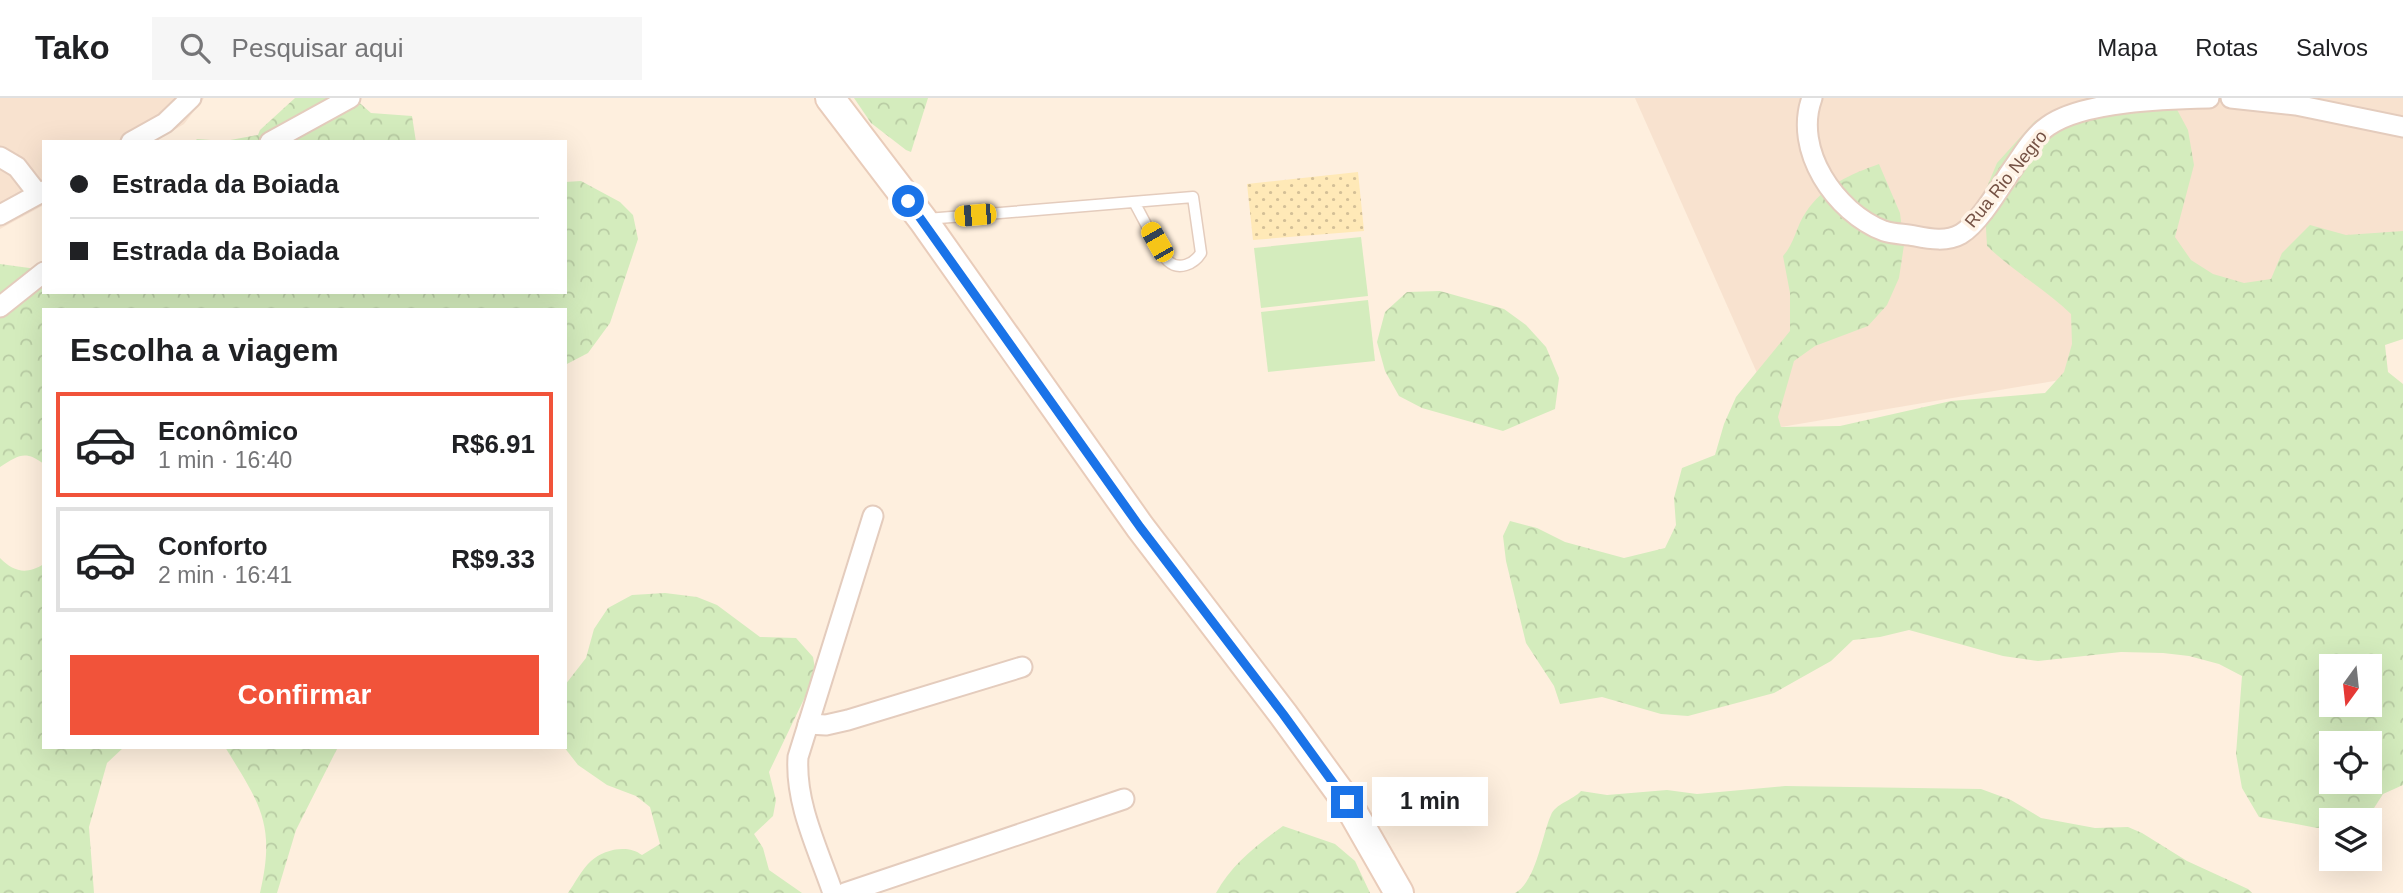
<!DOCTYPE html>
<html lang="pt">
<meta charset="utf-8">
<style>
body{margin:0;font-family:Arial,sans-serif;background:#f6f6f6;color:#202124;height:100vh;display:flex;flex-direction:column;font-size:26px;white-space:nowrap}
*{box-sizing:border-box;margin:0}
p{font-size:23px;color:#757577}
.icon{flex:none;width:38px;height:38px;fill:none;stroke:currentColor;stroke-width:2;stroke-linecap:round;stroke-linejoin:round}
.map{position:relative;flex:1;overflow:hidden}
.sheet{position:absolute;left:42px;top:210px;width:525px;height:441px;display:flex;flex-direction:column;background:#fff;border-radius:0px;box-shadow:0 7px 28px #0002}
.sheet>*{flex:none}
.hud{position:absolute;left:42px;top:42px;width:525px;height:154px;border-radius:0px;box-shadow:0 7px 28px #0002;display:grid;align-content:center;height:154px;padding:0 28px;background:#fff}
.needle{width:46px;rotate:195deg}
.tools{position:absolute;left:2319px;top:556px;display:grid;gap:14px}
.tools a{display:grid;place-items:center;width:63px;height:63px;border-radius:0px;background:#fff;box-shadow:0 7px 28px #0002;font-size:35px}
.end{position:absolute;width:32px;height:32px;margin:-16px;border:9px solid #1a73e8;background:#fff;box-shadow:0 0 0 4px #fff}
.from{border-radius:50%}
.bubble{position:absolute;height:49px;border-radius:0px;background:#fff;box-shadow:0 7px 28px #0002;font-size:23px;font-weight:700;line-height:49px;text-align:center}
.car{position:absolute;width:21px;height:42px;margin:-21px -10px;border-radius:9px;box-shadow:0 0 5px 2px #0007;background:linear-gradient(#f5c518 24%,#345 0 40%,#f5c518 0 76%,#345 0 86%,#f5c518 0)}
.hud b{display:flex;align-items:center;gap:24px;height:66px;font-size:26px}
.hud b+b{border-top:2px solid #e0e0e0}
.hud i{width:18px;height:18px;background:#202124}
ul{padding:0;list-style:none}
li{display:flex;align-items:center;gap:21px;height:105px;margin:0 14px 10px;padding:0 14px;border:4px solid #e0e0e0;border-radius:0px}
li div{flex:1}
li b{display:block;font-size:26px}
li em{font-style:normal;font-weight:700}
li.current{border-color:#f1533a}
li>.icon{width:63px;height:63px;stroke-width:1.5}
h2{padding:0 28px;font-size:32px;line-height:84px}
.cta{display:flex;gap:14px;margin-top:auto;padding:14px 28px}
.cta a{flex:1;height:80px;border-radius:0px;background:#f1533a;color:#fff;font-size:28px;font-weight:700;line-height:80px;text-align:center}
header{display:flex;align-items:center;gap:42px;box-sizing:border-box;height:98px;padding:0 35px;background:#fff;border-bottom:2px solid #e0e0e0}
header strong{font-size:33px}
nav{display:flex;gap:38px;margin-inline-start:auto;font-size:24px}
.search{width:490px;height:63px;background:#f6f6f6;display:flex;align-items:center;gap:18px;box-sizing:border-box;padding:0 24px;border-radius:0px;color:#757577;font-size:26px}
.map>svg:first-child{display:block}
.residential{fill:#f8e2cf}
.grass{fill:#d4ecbd}
.forest{fill:url(#forest-crowns);fill-rule:evenodd}
.sand{fill:url(#sand-dots)}
.lines{fill:none;stroke-linecap:round;stroke-linejoin:round}
.service-casing{stroke:#e4ccbd;stroke-width:13}
.minor-casing{stroke:#e4ccbd;stroke-width:23}
.secondary-casing{stroke:#e9ccba;stroke-width:32}
.service{stroke:#fff;stroke-width:10}
.minor{stroke:#fff;stroke-width:19}
.secondary{stroke:#fff;stroke-width:28}
.route{stroke:#1a73e8;stroke-width:9}
.labels{text-anchor:middle;stroke-width:7;stroke-linejoin:round;paint-order:stroke}
.street-label{font-size:18px;fill:#755245;stroke:#fff3e6}
</style>
<header>
<strong>Tako</strong>
<div class="search"><svg class="icon" aria-label="search" viewBox="0 0 24 24"><circle cx="10" cy="10" r="6"/><path d="M15 15l6 6"/></svg>Pesquisar aqui</div>
<nav><a>Mapa</a><a>Rotas</a><a>Salvos</a></nav>
</header>
<div class="map">
<svg width="2403" height="795" viewBox="0 0 2403 795">
<defs>
<pattern id="forest-crowns" width="20" height="18" patternUnits="userSpaceOnUse" patternTransform="scale(1.75)"><rect width="20" height="18" fill="#d4ecbd"/><path d="M2 6a3 3 0 1 1 6 0M12 15a3 3 0 1 1 6 0" fill="none" stroke="#b9cca4"/></pattern>
<pattern id="sand-dots" width="8" height="8" patternUnits="userSpaceOnUse" patternTransform="scale(1.75)"><rect width="8" height="8" fill="#ffe9b7"/><path d="M2 2h.1M6 6h.1" fill="none" stroke="#d3bf97" stroke-width="1.8" stroke-linecap="round"/></pattern>
</defs>
<rect width="100%" height="100%" fill="#feefde"/>
<g class="residential">
<polygon points="0,0 204,0 184,26 154,44 44,44 44,107 0,131"/>
<polygon points="1635,0 2403,0 2403,224 1781,329"/>
</g>
<g class="grass">
<polygon points="1361,139 1368,198 1261,210 1254,150"/>
<polygon points="1368,202 1375,263 1268,274 1261,214"/>
</g>
<g class="forest">
<polygon points="295,0 354,0 371,15 412,18 416,44 194,44 197,41 225,43 258,37 260,32"/>
<polygon points="854,0 928,0 911,54 906,52 871,25"/>
<path d="M2088,0H2152L2174,6L2188,32L2194,67L2175,139L2191,162L2213,176L2244,185L2271,181L2282,155L2310,127L2346,137L2403,133V241L2385,247L2388,274L2403,286V687L2383,696L2367,721L2331,723V729L2317,730L2259,719L2242,690L2236,656L2242,578L2219,566L2189,558L2163,555L2121,554L2038,563L2003,558L1909,532L1880,539L1853,542L1831,563L1774,595L1688,618L1661,616L1602,599L1560,606L1554,588L1526,545L1506,463L1503,438L1510,423L1537,430L1565,444L1624,460L1665,450L1676,427L1674,400L1682,370L1715,357L1724,326L1736,299L1790,233V195L1783,158C1795,145 1796,128 1806,114C1823,88 1851,76 1879,66L1900,115L1904,147L1899,180L1887,207L1868,228L1815,248L1794,263L1778,319L1781,329L1840,328L1951,303L2045,295L2064,274L2072,246L2071,216C2045,191 2013,173 1987,148L1984,96L1997,65L2035,23L2061,9ZM2331,569H2370V607H2331ZM2331,646H2370V684H2331Z"/>
<path d="M581,83L620,104L633,117L638,141L610,225L588,255L565,267V212H44V366C25,352 19,357 0,369V166L44,172V194H565V84Z"/>
<polygon points="1440,193 1504,211 1526,227 1546,249 1559,280 1555,311 1503,333 1422,310 1399,298 1385,273 1377,244 1385,214 1407,194"/>
<path d="M0,460C14,474 26,477 44,466V649H124L107,665L89,729L94,795H0Z"/>
<path d="M665,495L697,499L717,507L760,539L796,540L813,559L816,576L769,674L776,702L773,718L754,736L763,750L769,772L802,795H568C575,785 582,771 591,763C604,751 628,746 642,757L660,746L650,709L636,698L607,687L578,667L564,649L565,587L586,560L594,531L608,510L632,497Z"/>
<path d="M225,649H338L296,732L277,795H260C276,726 260,706 225,649Z"/>
<path d="M1785,688L1981,691L2011,702L2041,720L2095,730L2128,729L2142,735L2187,763L2248,791L2252,795H1515C1536,784 1542,737 1551,717C1555,706 1573,702 1581,693L1607,697L1667,692L1697,696Z"/>
<path d="M1283,728L1335,746L1355,763L1370,795H1216C1231,767 1258,746 1283,728Z"/>
</g>
<polygon class="sand" points="1358,74 1364,133 1253,142 1247,86"/>
<g class="lines">
<g class="service-casing">
<path id="service" d="M927,121L1193,99L1201,155C1194,166 1179,173 1168,163C1160,155 1141,116 1134,104"/>
</g>
<g class="minor-casing">
<g id="minor">
<path d="M1812,0C1793,52 1835,114 1884,133C1893,136 1905,136 1915,138C1930,141 1947,144 1961,136C1979,125 1999,91 2011,73C2022,58 2032,39 2048,28C2083,3 2166,1 2209,0"/>
<polyline points="2231,0 2296,7 2403,29"/>
<polyline points="131,44 165,25 191,0"/>
<polyline points="270,44 350,0"/>
<polyline points="0,59 17,69 38,96"/>
<polyline points="0,117 44,93"/>
<polyline points="0,209 44,174"/>
<polyline points="808,626 826,627 848,622 1022,569"/>
<path d="M833,795C818,751 795,706 798,659L873,418"/>
<polyline points="845,795 1124,701"/>
</g>
</g>
<g class="secondary-casing">
<polyline id="secondary" points="830,0 923,122 1140,429 1283,616 1347,704 1399,795"/>
</g>
<use href="#service" class="service"/>
<use href="#minor" class="minor"/>
<use href="#secondary" class="secondary"/>
</g>
<g class="lines">
<polyline class="route" points="908,103 1140,429 1283,616 1347,704"/>
</g>
<g class="labels">
<g class="street-label">
<text transform="translate(2006 81) rotate(-51)" y="6">Rua Rio Negro</text>
</g>
</g>
</svg>
<div class="tools">
<a><svg class="needle" viewBox="-14 -14 28 28"><path d="M0-13l5 13h-10z" fill="#e53935"/><path d="M0 13l5-13h-10z" fill="#757577"/></svg></a>
<a><svg class="icon" aria-label="locate" viewBox="0 0 24 24"><circle cx="12" cy="12" r="6"/><path d="M12 2v4M12 18v4M2 12h4M18 12h4"/></svg></a>
<a><svg class="icon" aria-label="layers" viewBox="0 0 24 24"><path d="M12 4l9 5-9 5-9-5zM3 14l9 5 9-5"/></svg></a>
</div>
<i class="end from" style="left:908px;top:103px"></i>
<i class="end" style="left:1347px;top:704px"></i>
<div class="bubble" style="left:1372px;top:679px;width:116px">1 min</div>
<i class="car" style="left:975px;top:117px;rotate:265deg"></i>
<i class="car" style="left:1157px;top:144px;rotate:330deg"></i>
<div class="hud">
<b><i class="from"></i>Estrada da Boiada</b>
<b><i></i>Estrada da Boiada</b>
</div>
<section class="sheet">
<h2>Escolha a viagem</h2>
<ul>
<li class="current"><svg class="icon" aria-label="car" viewBox="0 0 24 24"><path d="M5 17H2v-5l4-1 3-4h7l3 4 3 1v5h-3M9 17h6M6 11h13"/><circle cx="7" cy="17" r="2"/><circle cx="17" cy="17" r="2"/></svg><div><b>Econômico</b><p>1 min · 16:40</p></div><em>R$6.91</em></li>
<li><svg class="icon" aria-label="car" viewBox="0 0 24 24"><path d="M5 17H2v-5l4-1 3-4h7l3 4 3 1v5h-3M9 17h6M6 11h13"/><circle cx="7" cy="17" r="2"/><circle cx="17" cy="17" r="2"/></svg><div><b>Conforto</b><p>2 min · 16:41</p></div><em>R$9.33</em></li>
</ul>
<div class="cta"><a>Confirmar</a></div>
</section>
</div>
